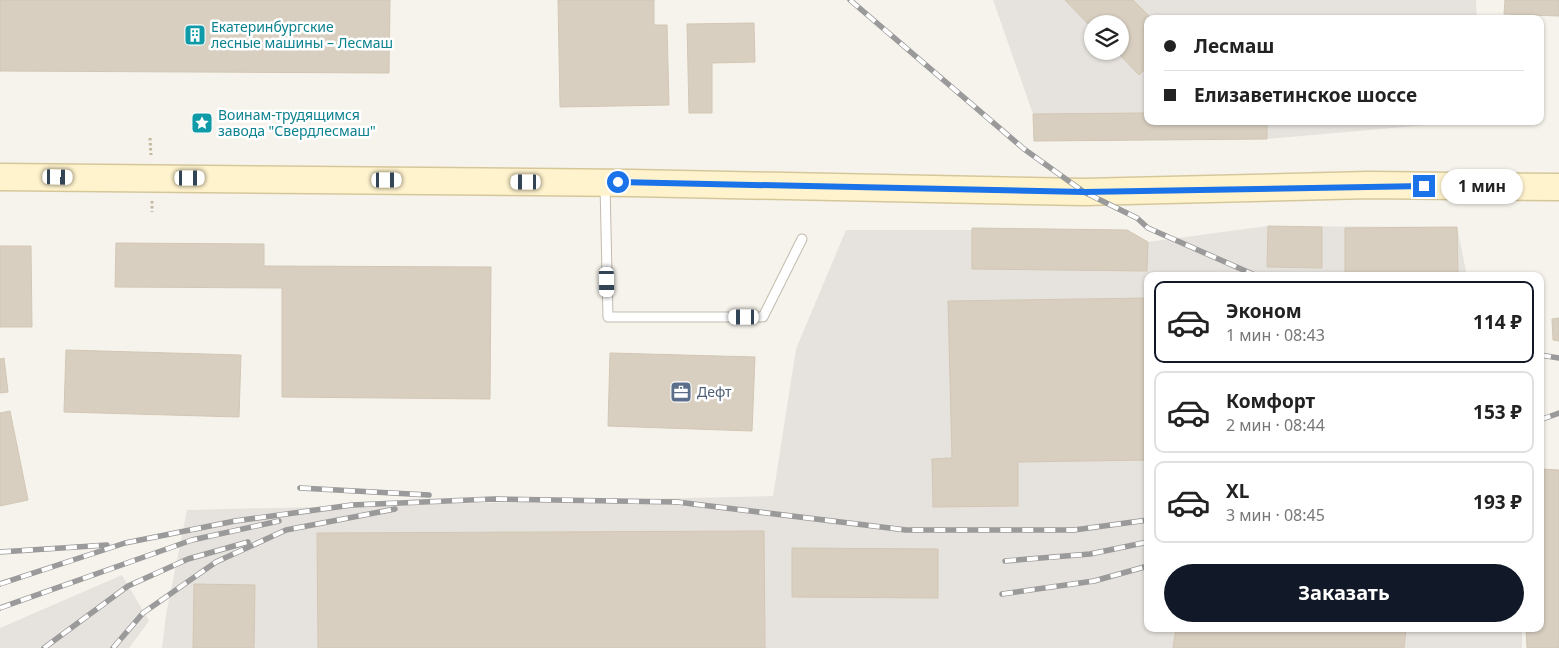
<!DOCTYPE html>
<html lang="ru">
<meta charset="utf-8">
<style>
body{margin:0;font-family:"Noto Sans",sans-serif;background:#f6f6f6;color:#222;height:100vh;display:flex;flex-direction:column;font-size:19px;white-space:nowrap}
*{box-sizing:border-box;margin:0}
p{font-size:16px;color:#767676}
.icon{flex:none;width:28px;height:28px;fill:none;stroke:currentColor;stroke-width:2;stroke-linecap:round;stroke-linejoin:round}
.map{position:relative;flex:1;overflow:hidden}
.details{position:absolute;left:1144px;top:272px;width:400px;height:360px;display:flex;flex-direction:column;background:#fff;border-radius:10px;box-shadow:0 1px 4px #0004}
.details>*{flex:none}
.hud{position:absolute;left:1144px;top:15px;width:400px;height:110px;border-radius:10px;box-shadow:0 1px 4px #0004;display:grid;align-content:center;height:110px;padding:0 20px;background:#fff}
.controls{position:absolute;left:1084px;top:15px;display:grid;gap:10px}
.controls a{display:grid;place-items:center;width:45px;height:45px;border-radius:50%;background:#fff;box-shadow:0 1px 4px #0004;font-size:25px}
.end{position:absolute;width:22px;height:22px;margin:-11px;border:6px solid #1a73e8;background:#fff;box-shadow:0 0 0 2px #fff}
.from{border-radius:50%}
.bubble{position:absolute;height:35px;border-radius:18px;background:#fff;box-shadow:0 1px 4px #0004;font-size:16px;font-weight:700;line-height:35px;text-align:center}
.car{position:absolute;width:15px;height:30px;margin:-15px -8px;border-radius:6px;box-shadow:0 0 4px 1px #0007;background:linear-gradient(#fff 24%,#345 0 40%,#fff 0 76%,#345 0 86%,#fff 0)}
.hud b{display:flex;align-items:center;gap:18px;height:48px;font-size:19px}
.hud b+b{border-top:1px solid #e0e0e0}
.hud i{width:12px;height:12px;background:#222}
ul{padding:9px 0 0;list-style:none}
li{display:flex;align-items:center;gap:15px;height:82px;margin:0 10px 8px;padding:0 10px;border:2px solid #e0e0e0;border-radius:10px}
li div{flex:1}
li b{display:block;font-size:19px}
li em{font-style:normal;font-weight:700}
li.on{border-color:#111827}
li>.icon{width:45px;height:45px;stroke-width:1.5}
.button{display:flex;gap:10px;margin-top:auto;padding:10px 20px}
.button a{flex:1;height:58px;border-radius:30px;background:#111827;color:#fff;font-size:20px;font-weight:700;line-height:58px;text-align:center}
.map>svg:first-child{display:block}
.industrial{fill:#e6e2dd;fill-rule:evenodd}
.building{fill:#d8cfc1;stroke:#d3c7b4}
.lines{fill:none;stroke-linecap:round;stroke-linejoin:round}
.service-casing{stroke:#c2bbae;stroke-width:11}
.secondary-casing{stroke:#d6c79b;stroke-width:29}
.path{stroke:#c4b79f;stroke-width:3;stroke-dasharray:2.5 2.5;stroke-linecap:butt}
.service{stroke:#fff;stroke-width:9}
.secondary{stroke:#fff3cd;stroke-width:26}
.rail-casing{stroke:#9a9a9a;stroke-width:5.5}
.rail{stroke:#fff;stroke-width:4;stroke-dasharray:11;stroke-linecap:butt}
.route{stroke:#1a73e8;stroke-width:6}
.labels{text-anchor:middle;stroke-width:5;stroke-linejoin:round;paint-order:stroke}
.culture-label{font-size:14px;fill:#0d838f;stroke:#fff;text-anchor:start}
.service-label{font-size:14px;fill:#4e5e75;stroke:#fff;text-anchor:start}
</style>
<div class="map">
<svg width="1559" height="648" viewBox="0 0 1559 648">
<rect width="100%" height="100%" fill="#f6f3ec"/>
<g class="industrial">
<path d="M993,0H1476L1477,19H1148V121H1472L1267,139L1034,141L1033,114ZM1092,24H1120V51H1092Z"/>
<polygon points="1268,226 1457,227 1467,276 1148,276 1148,629 1522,629 1522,648 162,648 166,615 187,510 773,496 796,349 846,230 1127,230 1148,242"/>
<polygon points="122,575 149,621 129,648 0,648 0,628"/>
</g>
<g class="building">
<polygon points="0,0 390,0 389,73 0,71"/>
<polygon points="558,0 654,0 654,25 667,25 669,105 560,107"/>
<polygon points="1065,0 1133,0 1152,19 1148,19 1148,66 1139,75 1116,51 1120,51 1120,24 1092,24 1092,28"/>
<polygon points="1505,0 1559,0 1559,16 1504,14"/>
<polygon points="754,23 755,62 712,63 712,113 689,113 687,24"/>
<polygon points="1148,113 1148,121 1267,121 1267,139 1034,141 1033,114"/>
<polygon points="1268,226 1322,227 1322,268 1267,267"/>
<polygon points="1457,227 1458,276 1345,276 1345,228"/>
<polygon points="972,228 1127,230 1148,242 1147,271 972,269"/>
<polygon points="116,243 264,244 264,266 491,267 490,399 282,397 282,288 115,287"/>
<polygon points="0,246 31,246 32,327 0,327"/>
<polygon points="1148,298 1148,460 1018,462 1018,506 933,507 932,459 952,458 948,301"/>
<polygon points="1559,318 1559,341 1553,340 1552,319"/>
<polygon points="66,350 241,355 239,417 64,412"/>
<polygon points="610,353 755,357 752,431 608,426"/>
<polygon points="4,358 8,392 0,393 0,359"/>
<polygon points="10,411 28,500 0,506 0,413"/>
<polygon points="1540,469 1559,470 1559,648 1527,648 1526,629 1540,629"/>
<polygon points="764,531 765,648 318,648 317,533"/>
<polygon points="792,548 938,549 938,598 792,597"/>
<polygon points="194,584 255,585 254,648 193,648"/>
<polygon points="1176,629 1406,629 1404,648 1173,648"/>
</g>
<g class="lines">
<g class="service-casing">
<polyline id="service" points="605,185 608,317 763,317 802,239"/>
</g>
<g class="secondary-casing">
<polyline id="secondary" points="0,177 632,183 1084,192 1369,185 1559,187"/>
</g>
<g class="path">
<polyline points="150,138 151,155"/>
<polyline points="152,201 152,212"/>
</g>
<use href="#service" class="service"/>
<use href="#secondary" class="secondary"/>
<g class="rail-casing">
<g id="rail">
<polyline points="850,0 1024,149 1084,192 1137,218 1148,228 1257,276"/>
<polyline points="1540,355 1559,358"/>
<polyline points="1540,420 1559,413"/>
<polyline points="300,488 429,495"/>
<polyline points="0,552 107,545"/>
<polyline points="1005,561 1090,554 1148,542"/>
<polyline points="0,584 125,543 235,521 352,505 494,499 677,502 906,530 1074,530 1148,520"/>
<polyline points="1002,594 1094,581 1148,566"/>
<polyline points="0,608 192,540 279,521"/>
<polyline points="44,648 128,586 188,559 248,542"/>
<polyline points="113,648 143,613 216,562 286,530 395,509"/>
</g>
</g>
<use href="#rail" class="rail"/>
</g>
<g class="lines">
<polyline class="route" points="618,182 1084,192 1424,186"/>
</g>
<defs>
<g id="building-square" transform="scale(1.125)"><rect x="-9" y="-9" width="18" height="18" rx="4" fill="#0f9aa8" stroke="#fff"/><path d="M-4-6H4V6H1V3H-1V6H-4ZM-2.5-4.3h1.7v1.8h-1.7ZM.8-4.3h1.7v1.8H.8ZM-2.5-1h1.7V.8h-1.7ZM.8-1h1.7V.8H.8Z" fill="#fff"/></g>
<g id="sight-square" transform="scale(1.125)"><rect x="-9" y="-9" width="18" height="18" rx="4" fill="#0f9aa8" stroke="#fff"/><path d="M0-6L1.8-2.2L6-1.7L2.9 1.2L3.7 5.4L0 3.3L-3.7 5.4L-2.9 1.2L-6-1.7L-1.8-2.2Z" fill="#fff"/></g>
<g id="office-square" transform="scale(1.125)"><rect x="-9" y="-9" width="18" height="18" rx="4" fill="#5c6f8a" stroke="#fff"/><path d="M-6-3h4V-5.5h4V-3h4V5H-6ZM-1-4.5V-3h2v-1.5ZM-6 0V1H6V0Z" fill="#fff"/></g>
</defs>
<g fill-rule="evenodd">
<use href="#building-square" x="195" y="35"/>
<use href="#sight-square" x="202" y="123"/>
<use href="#office-square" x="681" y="392"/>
</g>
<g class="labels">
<g class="culture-label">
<text x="211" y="32">Екатеринбургские<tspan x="211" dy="16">лесные машины – Лесмаш</tspan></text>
<text x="218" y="120">Воинам-трудящимся<tspan x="218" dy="16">завода "Свердлесмаш"</tspan></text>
</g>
<g class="service-label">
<text x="697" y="397">Дефт</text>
</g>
</g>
</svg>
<div class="controls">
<a><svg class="icon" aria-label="layers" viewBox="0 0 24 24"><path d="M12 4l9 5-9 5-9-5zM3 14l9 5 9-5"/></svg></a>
</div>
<i class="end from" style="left:618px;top:182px"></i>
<i class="end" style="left:1424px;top:186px"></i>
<div class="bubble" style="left:1441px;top:169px;width:82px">1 мин</div>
<i class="car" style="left:58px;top:177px;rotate:91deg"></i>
<i class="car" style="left:190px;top:178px;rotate:90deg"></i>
<i class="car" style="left:387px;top:180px;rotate:90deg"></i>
<i class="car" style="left:526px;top:182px;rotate:270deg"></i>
<i class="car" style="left:607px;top:282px;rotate:179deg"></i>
<i class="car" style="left:744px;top:317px;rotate:270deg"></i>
<div class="hud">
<b><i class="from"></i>Лесмаш</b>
<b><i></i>Елизаветинское шоссе</b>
</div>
<section class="details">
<ul>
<li class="on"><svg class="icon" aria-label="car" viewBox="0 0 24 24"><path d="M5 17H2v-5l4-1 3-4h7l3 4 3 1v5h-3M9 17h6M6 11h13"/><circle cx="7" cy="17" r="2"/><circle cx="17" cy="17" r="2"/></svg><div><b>Эконом</b><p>1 мин · 08:43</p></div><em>114 ₽</em></li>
<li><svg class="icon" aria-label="car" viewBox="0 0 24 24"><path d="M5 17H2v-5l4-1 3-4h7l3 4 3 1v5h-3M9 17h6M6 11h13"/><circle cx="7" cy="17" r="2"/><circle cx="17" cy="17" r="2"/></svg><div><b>Комфорт</b><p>2 мин · 08:44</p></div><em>153 ₽</em></li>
<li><svg class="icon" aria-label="car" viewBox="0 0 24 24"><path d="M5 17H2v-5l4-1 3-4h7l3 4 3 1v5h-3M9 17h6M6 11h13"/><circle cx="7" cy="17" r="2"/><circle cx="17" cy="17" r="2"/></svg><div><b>XL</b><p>3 мин · 08:45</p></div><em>193 ₽</em></li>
</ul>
<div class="button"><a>Заказать</a></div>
</section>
</div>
